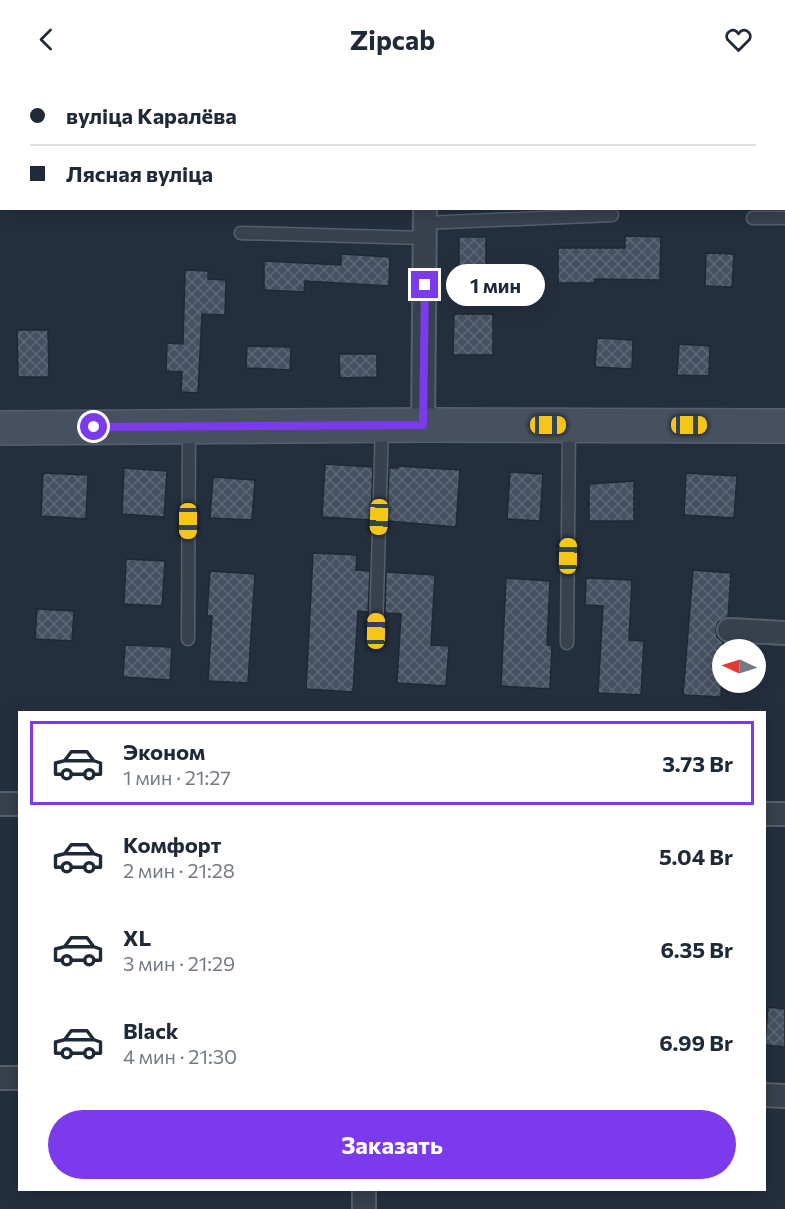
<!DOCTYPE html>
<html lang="ru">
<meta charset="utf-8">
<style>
body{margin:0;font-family:Commissioner,sans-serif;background:#f2f2f3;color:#1f2937;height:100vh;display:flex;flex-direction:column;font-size:22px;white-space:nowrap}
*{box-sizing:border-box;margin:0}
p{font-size:20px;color:#747a83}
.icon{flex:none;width:33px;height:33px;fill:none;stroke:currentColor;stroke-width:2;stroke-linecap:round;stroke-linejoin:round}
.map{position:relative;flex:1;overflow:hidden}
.sheet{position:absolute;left:18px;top:633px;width:748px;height:480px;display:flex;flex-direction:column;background:#fff;border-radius:0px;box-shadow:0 3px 15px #0003}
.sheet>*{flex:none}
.banner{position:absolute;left:0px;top:0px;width:786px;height:132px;box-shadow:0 3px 15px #0003;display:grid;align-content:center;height:132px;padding:0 30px;background:#fff}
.needle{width:39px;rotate:274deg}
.buttons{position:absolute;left:712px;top:561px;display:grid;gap:12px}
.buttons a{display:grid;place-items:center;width:54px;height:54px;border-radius:50%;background:#fff;box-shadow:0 3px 15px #0003;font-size:30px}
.end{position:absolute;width:27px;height:27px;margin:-14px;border:8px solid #7c3aed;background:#fff;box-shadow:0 0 0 3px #fff}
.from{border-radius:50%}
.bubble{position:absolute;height:42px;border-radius:21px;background:#fff;box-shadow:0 3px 15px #0003;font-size:20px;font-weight:700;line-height:42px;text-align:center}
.car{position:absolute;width:18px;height:36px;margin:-18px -9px;border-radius:8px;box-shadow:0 0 4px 2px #0007;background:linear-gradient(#f5c518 24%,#345 0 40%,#f5c518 0 76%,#345 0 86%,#f5c518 0)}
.banner b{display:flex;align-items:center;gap:21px;height:57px;font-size:22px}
.banner b+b{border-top:2px solid #e0e1e3}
.banner i{width:15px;height:15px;background:#1f2937}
ul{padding:10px 0 0;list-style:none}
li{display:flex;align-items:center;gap:18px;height:84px;margin:0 12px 9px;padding:0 18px;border:3px solid transparent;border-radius:0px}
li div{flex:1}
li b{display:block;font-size:22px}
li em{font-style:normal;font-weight:700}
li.current{border-color:#7c3aed}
li>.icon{width:54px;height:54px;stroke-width:1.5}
.primary-button{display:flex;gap:12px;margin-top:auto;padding:12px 30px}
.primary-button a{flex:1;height:69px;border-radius:36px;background:#7c3aed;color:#fff;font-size:24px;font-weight:700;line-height:69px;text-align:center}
header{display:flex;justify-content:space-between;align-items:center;height:78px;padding:0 30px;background:#fff;font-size:27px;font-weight:700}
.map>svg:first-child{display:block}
.building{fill:url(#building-cross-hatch);stroke:#1f2835;stroke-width:1.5}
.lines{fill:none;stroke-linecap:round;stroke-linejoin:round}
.service-casing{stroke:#565f6c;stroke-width:15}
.minor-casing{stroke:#565f6c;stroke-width:26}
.secondary-casing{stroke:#565f6c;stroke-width:36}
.service{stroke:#38414e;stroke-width:12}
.minor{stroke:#38414e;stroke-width:22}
.secondary{stroke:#465061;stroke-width:33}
.route{stroke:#7c3aed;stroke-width:8}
</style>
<header><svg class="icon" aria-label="back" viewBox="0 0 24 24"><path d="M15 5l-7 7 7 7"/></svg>Zipcab<svg class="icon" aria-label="heart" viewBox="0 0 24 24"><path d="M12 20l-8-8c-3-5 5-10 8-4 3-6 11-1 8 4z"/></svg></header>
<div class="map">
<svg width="785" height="1131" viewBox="0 0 785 1131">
<defs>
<pattern id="building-cross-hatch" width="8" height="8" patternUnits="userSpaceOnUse" patternTransform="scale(1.5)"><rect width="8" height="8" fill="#455162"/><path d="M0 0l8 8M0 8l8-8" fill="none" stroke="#5d6877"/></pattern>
</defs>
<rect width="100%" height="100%" fill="#242f3e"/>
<g class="building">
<polygon points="625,158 661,159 660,202 595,201 595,205 558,205 558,170 625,170"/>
<rect x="459" y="159" width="27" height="40"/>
<polygon points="706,175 734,176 732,209 705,208"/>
<polygon points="341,176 390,179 389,208 305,203 304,214 264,212 264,183 341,187"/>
<polygon points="185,192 208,193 208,201 226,202 225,237 202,236 198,315 181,314 182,294 166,293 167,265 183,266"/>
<polygon points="454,236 493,236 493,277 453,277"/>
<polygon points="17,252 48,252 49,299 18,299"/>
<polygon points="597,260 633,262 632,291 595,289"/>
<polygon points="679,266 710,268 709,298 677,297"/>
<polygon points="247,268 291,269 290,292 246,290"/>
<polygon points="339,276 377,276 377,299 340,300"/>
<polygon points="325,386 373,389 371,442 322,439"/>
<polygon points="398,388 460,392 456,449 387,443 389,390 398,390"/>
<polygon points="124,390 167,393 164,439 122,436"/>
<polygon points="510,394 543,396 540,443 507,441"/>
<polygon points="43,395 88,397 86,441 41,438"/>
<polygon points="686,395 737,398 734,440 684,437"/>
<polygon points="213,399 255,402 252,442 210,440"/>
<polygon points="634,403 634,443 589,443 589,406"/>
<polygon points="313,475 357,477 356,492 370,493 368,534 358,533 353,614 306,611"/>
<polygon points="126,481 165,483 162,528 124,526"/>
<polygon points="693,492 731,495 728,539 718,544 716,551 717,559 723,564 721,619 683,617"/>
<polygon points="210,493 255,496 248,605 208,603 212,538 207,538"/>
<polygon points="386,494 435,497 431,567 449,568 446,608 397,605 401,536 385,535"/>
<polygon points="506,500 550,503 547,567 552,568 550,611 501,608"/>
<polygon points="586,500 632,502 629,562 644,563 641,617 598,615 603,528 585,527"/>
<polygon points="37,531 74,533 72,563 35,561"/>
<polygon points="125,567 172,569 170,602 123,599"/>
<polygon points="768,929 785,931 785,969 765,967"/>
</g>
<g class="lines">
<g class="service-casing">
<g id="service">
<polyline points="753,140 785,140"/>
<polyline points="425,145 612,137"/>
<polyline points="241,155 425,160"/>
<polyline points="376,553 382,348"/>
<polyline points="188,561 189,350"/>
<polyline points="567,565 569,348"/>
</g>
</g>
<g class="minor-casing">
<g id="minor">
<polyline points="429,2 429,0"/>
<polyline points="423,347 425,130"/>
<polyline points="729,552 785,555"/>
<polyline points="0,726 20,726"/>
<polyline points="765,736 785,736"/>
<polyline points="0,1000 20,1000"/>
<polyline points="765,1017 785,1018"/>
<polyline points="364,1112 364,1131"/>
</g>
</g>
<g class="secondary-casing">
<polyline id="secondary" points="0,350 423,347 785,348"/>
</g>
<use href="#service" class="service"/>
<use href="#minor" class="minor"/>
<use href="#secondary" class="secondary"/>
</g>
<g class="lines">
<polyline class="route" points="94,349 423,347 425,207"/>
</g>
</svg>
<div class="buttons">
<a><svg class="needle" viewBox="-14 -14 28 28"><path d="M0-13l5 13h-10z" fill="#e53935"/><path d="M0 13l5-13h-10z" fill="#747a83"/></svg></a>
</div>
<i class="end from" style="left:94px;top:349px"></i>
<i class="end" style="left:425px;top:207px"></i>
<div class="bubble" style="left:446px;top:186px;width:99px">1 мин</div>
<i class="car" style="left:548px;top:347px;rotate:90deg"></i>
<i class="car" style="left:689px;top:347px;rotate:90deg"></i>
<i class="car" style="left:379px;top:439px;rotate:182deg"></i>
<i class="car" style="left:188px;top:443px;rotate:180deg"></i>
<i class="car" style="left:568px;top:478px;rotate:1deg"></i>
<i class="car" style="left:376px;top:553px;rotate:1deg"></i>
<div class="banner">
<b><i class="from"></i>вуліца Каралёва</b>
<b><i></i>Лясная вуліца</b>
</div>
<section class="sheet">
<ul>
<li class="current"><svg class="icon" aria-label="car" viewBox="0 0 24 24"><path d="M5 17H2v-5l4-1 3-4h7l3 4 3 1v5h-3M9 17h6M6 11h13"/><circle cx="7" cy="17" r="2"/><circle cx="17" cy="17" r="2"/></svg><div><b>Эконом</b><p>1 мин · 21:27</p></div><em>3.73 Br</em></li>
<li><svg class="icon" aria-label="car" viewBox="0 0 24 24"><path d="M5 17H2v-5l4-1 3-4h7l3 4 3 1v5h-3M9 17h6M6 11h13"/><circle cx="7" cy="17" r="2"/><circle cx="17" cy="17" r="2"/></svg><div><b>Комфорт</b><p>2 мин · 21:28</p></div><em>5.04 Br</em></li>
<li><svg class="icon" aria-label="car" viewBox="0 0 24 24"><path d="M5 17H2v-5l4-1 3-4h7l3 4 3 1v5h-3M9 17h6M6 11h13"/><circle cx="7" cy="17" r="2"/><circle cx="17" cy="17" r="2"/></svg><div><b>XL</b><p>3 мин · 21:29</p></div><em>6.35 Br</em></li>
<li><svg class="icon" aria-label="car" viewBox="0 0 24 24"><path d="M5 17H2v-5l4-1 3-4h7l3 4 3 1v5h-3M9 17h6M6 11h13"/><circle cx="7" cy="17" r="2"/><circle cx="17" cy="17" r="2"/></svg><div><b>Black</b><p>4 мин · 21:30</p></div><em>6.99 Br</em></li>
</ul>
<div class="primary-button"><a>Заказать</a></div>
</section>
</div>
